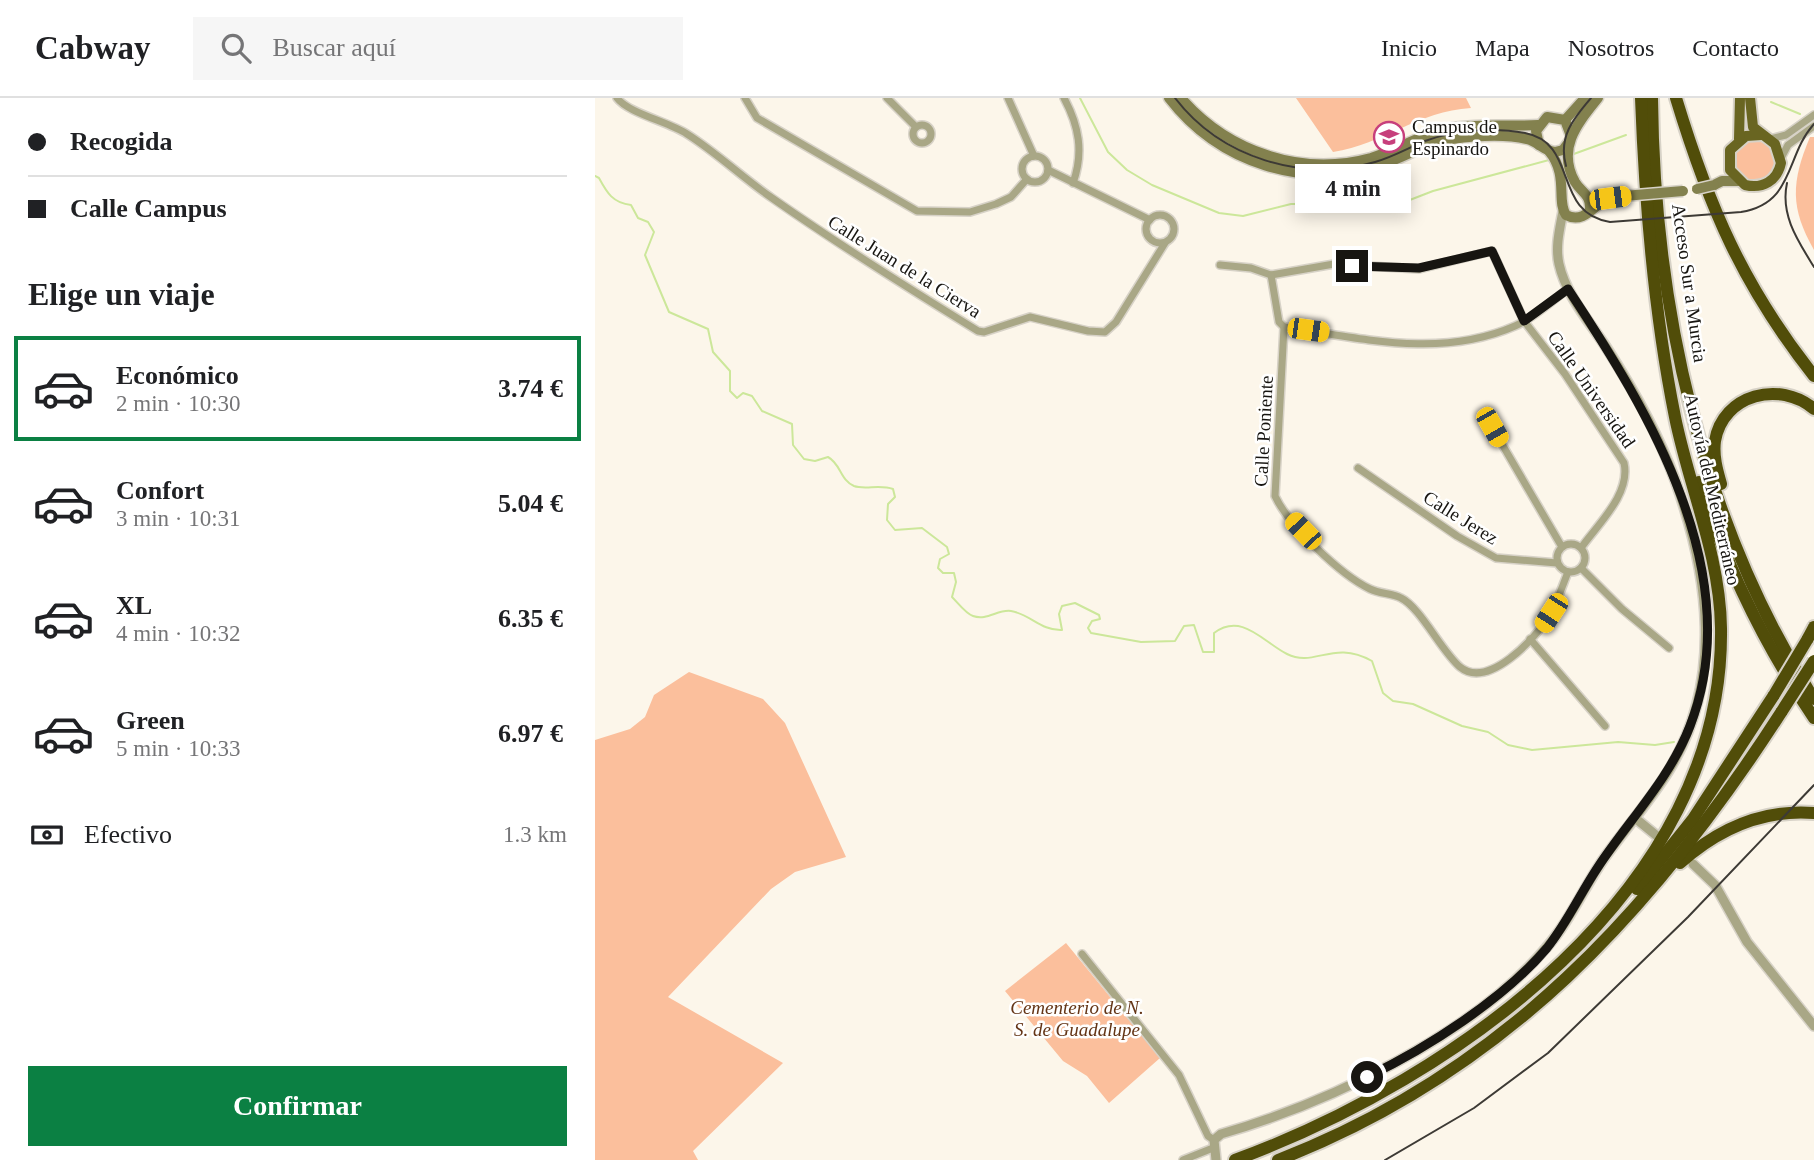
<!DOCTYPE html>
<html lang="es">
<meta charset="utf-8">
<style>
body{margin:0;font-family:"Times New Roman",serif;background:#f6f6f6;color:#202124;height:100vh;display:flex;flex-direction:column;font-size:26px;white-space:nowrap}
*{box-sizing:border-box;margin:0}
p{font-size:23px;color:#757577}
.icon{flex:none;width:38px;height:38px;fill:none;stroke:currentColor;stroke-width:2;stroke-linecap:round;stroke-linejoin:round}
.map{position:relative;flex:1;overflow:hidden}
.drawer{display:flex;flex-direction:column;background:#fff;width:595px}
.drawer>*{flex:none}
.top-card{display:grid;align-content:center;height:154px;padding:0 28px;background:#fff}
.end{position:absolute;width:32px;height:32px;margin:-16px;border:9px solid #171511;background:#fff;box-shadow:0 0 0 4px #fff}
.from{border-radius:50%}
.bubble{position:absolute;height:49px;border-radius:0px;background:#fff;box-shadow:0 4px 18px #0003;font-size:23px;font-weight:800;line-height:49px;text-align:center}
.car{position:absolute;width:21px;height:42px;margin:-21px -10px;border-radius:9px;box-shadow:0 0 5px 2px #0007;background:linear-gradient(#f5c518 24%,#345 0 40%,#f5c518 0 76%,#345 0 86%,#f5c518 0)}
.top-card b{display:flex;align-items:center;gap:24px;height:66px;font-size:26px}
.top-card b+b{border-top:2px solid #e0e0e0}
.top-card i{width:18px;height:18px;background:#202124}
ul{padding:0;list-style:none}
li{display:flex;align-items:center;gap:21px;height:105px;margin:0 14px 10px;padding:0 14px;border:4px solid transparent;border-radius:0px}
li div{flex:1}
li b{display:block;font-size:26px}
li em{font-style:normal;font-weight:800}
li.active{border-color:#0b8043}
li>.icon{width:63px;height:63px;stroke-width:1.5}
h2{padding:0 28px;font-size:32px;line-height:84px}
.pay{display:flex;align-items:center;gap:18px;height:77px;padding:0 28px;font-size:26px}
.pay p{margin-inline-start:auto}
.cta{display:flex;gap:14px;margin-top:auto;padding:14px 28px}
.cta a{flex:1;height:80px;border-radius:0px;background:#0b8043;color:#fff;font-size:28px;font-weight:800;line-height:80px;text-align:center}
header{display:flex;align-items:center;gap:42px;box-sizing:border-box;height:98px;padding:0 35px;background:#fff;border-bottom:2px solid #e0e0e0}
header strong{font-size:33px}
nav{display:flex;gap:38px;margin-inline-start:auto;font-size:24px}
.search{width:490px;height:63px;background:#f6f6f6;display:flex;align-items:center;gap:18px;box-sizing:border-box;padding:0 24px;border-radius:0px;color:#757577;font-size:26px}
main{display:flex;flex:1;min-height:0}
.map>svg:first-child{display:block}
.green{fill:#fbbf9c}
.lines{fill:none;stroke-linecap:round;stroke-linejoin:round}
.stream{stroke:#cce79a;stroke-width:2}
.minor-casing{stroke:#d7d2c7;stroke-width:10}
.tertiary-casing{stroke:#d7d2c7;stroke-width:12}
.secondary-casing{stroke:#d7d2c7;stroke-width:13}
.primary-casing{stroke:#d7d2c7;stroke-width:14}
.motorway-casing{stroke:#d7d2c7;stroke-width:16}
.minor{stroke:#a9a786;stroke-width:7}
.tertiary{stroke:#a9a786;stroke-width:9}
.secondary{stroke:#83814e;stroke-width:10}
.primary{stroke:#696521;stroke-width:10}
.motorway{stroke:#514d09;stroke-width:12}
.tram{stroke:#3d3a35;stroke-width:2}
.secondary-bridge-casing{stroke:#d7d2c7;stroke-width:13;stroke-linecap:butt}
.motorway-bridge-casing{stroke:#d7d2c7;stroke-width:16;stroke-linecap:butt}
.secondary-bridge{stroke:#83814e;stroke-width:10}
.motorway-bridge{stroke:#514d09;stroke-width:12}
.route{stroke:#171511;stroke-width:9}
.labels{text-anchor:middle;stroke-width:5;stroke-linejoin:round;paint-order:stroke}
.poi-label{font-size:19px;fill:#171511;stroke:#fff;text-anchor:start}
.street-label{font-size:19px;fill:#171511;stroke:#fff}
.park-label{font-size:19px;font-style:italic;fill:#643516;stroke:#fff}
</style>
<header>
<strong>Cabway</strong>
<div class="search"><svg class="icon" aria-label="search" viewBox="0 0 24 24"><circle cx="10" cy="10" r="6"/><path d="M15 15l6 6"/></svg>Buscar aquí</div>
<nav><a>Inicio</a><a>Mapa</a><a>Nosotros</a><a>Contacto</a></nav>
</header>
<main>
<section class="drawer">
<div class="top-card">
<b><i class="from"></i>Recogida</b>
<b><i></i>Calle Campus</b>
</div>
<h2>Elige un viaje</h2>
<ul>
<li class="active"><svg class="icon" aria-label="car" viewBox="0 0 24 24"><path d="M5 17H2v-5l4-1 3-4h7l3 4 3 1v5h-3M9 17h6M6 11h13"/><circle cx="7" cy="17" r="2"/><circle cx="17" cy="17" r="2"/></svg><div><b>Económico</b><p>2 min · 10:30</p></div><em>3.74 €</em></li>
<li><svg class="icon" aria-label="car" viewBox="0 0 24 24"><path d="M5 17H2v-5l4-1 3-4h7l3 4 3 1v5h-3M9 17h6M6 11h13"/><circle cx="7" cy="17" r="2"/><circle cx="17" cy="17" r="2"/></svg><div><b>Confort</b><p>3 min · 10:31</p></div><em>5.04 €</em></li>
<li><svg class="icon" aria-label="car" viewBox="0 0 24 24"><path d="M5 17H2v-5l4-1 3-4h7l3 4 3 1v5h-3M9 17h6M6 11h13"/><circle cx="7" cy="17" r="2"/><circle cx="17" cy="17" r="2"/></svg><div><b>XL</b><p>4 min · 10:32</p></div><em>6.35 €</em></li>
<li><svg class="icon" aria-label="car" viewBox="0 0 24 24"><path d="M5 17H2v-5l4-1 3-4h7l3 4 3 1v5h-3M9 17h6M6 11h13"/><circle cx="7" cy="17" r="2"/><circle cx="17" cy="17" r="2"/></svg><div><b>Green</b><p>5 min · 10:33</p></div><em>6.97 €</em></li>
</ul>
<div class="pay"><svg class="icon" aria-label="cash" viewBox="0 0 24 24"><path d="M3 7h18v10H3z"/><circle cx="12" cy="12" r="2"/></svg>Efectivo<p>1.3 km</p></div>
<div class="cta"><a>Confirmar</a></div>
</section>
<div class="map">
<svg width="1219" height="1062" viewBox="0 0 1219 1062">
<rect width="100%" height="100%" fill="#fcf6ea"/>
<g class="green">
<path d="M701,0H871L876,10C823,13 789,46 738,54Z"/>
<path d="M1215,39H1219V152C1195,110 1196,84 1215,39Z"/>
<circle cx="1160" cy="63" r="20"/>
<polygon points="94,574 168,601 190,625 251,759 200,774 176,791 73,899 188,965 98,1053 103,1062 0,1062 0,642 35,631 50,619 59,597"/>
<polygon points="471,845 565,960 514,1005 492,978 468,963 410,893"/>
</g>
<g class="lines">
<g class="stream">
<polyline points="485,0 513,54 532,72 557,87 624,115 648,118 696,106 807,105 838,93 954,62"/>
<polyline points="1176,4 1205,16"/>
<polyline points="976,57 1031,37"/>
<path d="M0,78L4,80C12,95 18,105 36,107L43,120L53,124L59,134L50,157L74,214L113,231L118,254L135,273V293L142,300L148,295L157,298L167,313L197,326L198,347L209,361L220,363L233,359C246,366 245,382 259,388C270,392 285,386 298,391L300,399L293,406L292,422L300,432L327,430L352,449L354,456L345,461L343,470L348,475H359L361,484L357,499C363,505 371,516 378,518C392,523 403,511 416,513C435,516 446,533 467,532L464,516L467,508L480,505L504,517L505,521L497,523L493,530L496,535L546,544L580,543L589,528L599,527L608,554H619V535C647,514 668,544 692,556C720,570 738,541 777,563L788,595L798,603L818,606L867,628L893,634L913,647L937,652L1023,644L1060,647L1079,644"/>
</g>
<g class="minor-casing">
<g id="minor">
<path d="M22,0C33,15 74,24 92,36C122,55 148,80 177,100C244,147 313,190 383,233L389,234L435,219L493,233L510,234L521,224L570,145"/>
<polyline points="150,0 162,20 322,113 375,114 401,106 416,99 432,81"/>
<polyline points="292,0 321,29"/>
<polyline points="413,0 439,58"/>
<path d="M469,0C484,28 489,54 478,85"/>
<circle cx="327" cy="36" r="9"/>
<polyline points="1175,41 1191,37 1219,17"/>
<circle cx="440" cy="71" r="13"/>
<polyline points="1186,60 1193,47 1219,28"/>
<polyline points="453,72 555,122"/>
<circle cx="565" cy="131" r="14"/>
<path d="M625,167L656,170L676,177L739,166L824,171L897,153L929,223L970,276L1029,365C1036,396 1003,426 986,450"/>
<path d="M676,177L684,224L689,229C766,240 845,261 920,228C939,220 956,203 973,191"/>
<path d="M689,229L680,398C694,428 746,477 775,491C785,496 797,495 806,500C825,509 847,554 865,569C893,592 941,540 954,518C962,505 967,489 973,474"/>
<polyline points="897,329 967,449"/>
<polyline points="763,370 862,438 901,460 962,465"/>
<circle cx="976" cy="460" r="14"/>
<polyline points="986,470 1027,511 1074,550"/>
<polyline points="935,541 1010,628"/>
<polyline points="487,856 584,977 613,1038 619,1042"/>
<polyline points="588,1062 618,1050"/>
</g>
</g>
<g class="tertiary-casing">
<g id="tertiary">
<polyline points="1040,720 1062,738"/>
<polyline points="1098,766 1120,787 1152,844 1219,928"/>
<path d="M621,1062L619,1042L626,1036C733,1005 878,937 951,850C975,823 989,789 1010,759C1031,730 1055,703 1074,672C1129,582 1114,477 1080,382C1063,335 1038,291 1011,249C994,223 971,197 964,166C960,148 965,130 968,113"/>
</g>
</g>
<g class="secondary-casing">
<g id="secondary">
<path d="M574,0C624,65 710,93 788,66C811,59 832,44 857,41C879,38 910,36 932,41C942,43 949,53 960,54L968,52L974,44"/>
<path d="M586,0C633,54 706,79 776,60C802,52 825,37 852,31C881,25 913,29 943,27"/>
<polyline points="970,22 990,0"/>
<polyline points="944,47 941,33 952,19 970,22 976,38"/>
<path d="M954,53C974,77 961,103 971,117C988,126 998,109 1012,100"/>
<polyline points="1119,87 1127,83 1143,83"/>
<path d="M995,111C996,97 986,94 980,84C961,50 983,25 1003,0"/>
</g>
</g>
<g class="primary-casing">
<g id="primary">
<path d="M1155,0L1158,29L1180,46L1186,65C1182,83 1168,91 1150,87L1135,72V52L1151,38L1166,37"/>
<polyline points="1144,41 1145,0"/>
</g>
</g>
<g class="motorway-casing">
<g id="motorway">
<path d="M1057,0C1059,208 1106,424 1219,601"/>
<path d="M1081,0C1114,109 1148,188 1219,278"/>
<path d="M1104,384C1131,467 1170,548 1219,620"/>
<path d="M1126,386C1122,372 1118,358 1120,343C1128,296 1185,282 1219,311"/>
<polyline points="1212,542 1219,529"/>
<path d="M1085,765C1123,731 1168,711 1219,715"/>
<polyline points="1042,791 1098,721 1179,597"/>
<path d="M640,1062C860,981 1130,791 1126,530C1125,457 1094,389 1080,319C1059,215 1050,106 1046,0"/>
<path d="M683,1062C909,975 1059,812 1187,613"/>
</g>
</g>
<use href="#minor" class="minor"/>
<use href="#tertiary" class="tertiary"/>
<use href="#secondary" class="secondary"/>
<use href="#primary" class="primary"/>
<use href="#motorway" class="motorway"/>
<g class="tram">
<path d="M580,0C626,60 708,85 780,64C798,59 813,50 830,43C859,32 899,29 930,35C984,45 957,115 1015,124L1146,114C1200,105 1190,58 1219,26"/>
<path d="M971,68C963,39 978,21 996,0"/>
<path d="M1192,85C1185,117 1203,143 1219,169"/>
<polyline points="790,1062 879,1010 953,955 1093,819 1219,687"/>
</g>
<g class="secondary-bridge-casing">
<g id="secondary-bridge">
<polyline points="1102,91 1119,87"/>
<polyline points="1029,98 1088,93"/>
</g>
</g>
<g class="motorway-bridge-casing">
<g id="motorway-bridge">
<polyline points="1179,597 1212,542"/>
<polyline points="1187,613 1219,563"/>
</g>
</g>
<use href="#secondary-bridge" class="secondary-bridge"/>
<use href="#motorway-bridge" class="motorway-bridge"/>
</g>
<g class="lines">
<path class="route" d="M757,168L824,170L897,153L929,223L973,191C1053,312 1154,477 1095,628C1074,682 1034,722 1003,769C985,796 972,825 952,850C909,901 832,950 772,979"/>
</g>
<defs>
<g id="university-ring" transform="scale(1.575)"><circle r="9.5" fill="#fff" stroke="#c73f7c" stroke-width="1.5"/><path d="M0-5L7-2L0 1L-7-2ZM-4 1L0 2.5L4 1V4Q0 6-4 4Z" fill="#c73f7c"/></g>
</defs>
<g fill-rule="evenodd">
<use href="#university-ring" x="794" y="39"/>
</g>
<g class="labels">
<g class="poi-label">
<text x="817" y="35">Campus de<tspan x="817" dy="22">Espinardo</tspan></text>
</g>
<g class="street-label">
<text transform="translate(310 168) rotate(32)" y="7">Calle Juan de la Cierva</text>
<text transform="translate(1095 185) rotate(82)" y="7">Acceso Sur a Murcia</text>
<text transform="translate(997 291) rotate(55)" y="7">Calle Universidad</text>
<text transform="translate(668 333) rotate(-87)" y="7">Calle Poniente</text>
<text transform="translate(1118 391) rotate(77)" y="7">Autovía del Mediterráneo</text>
<text transform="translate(866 419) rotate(32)" y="7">Calle Jerez</text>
</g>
<g class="park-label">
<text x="482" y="916">Cementerio de N.<tspan x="482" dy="22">S. de Guadalupe</tspan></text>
</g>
</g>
</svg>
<i class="end from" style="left:772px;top:979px"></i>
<i class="end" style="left:757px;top:168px"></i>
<div class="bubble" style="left:700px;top:66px;width:116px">4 min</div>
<i class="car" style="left:1015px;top:100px;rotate:83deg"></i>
<i class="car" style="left:713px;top:232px;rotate:98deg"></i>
<i class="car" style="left:897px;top:329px;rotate:150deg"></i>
<i class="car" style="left:708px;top:433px;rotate:316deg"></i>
<i class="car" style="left:956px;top:515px;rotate:213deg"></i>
</div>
</main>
